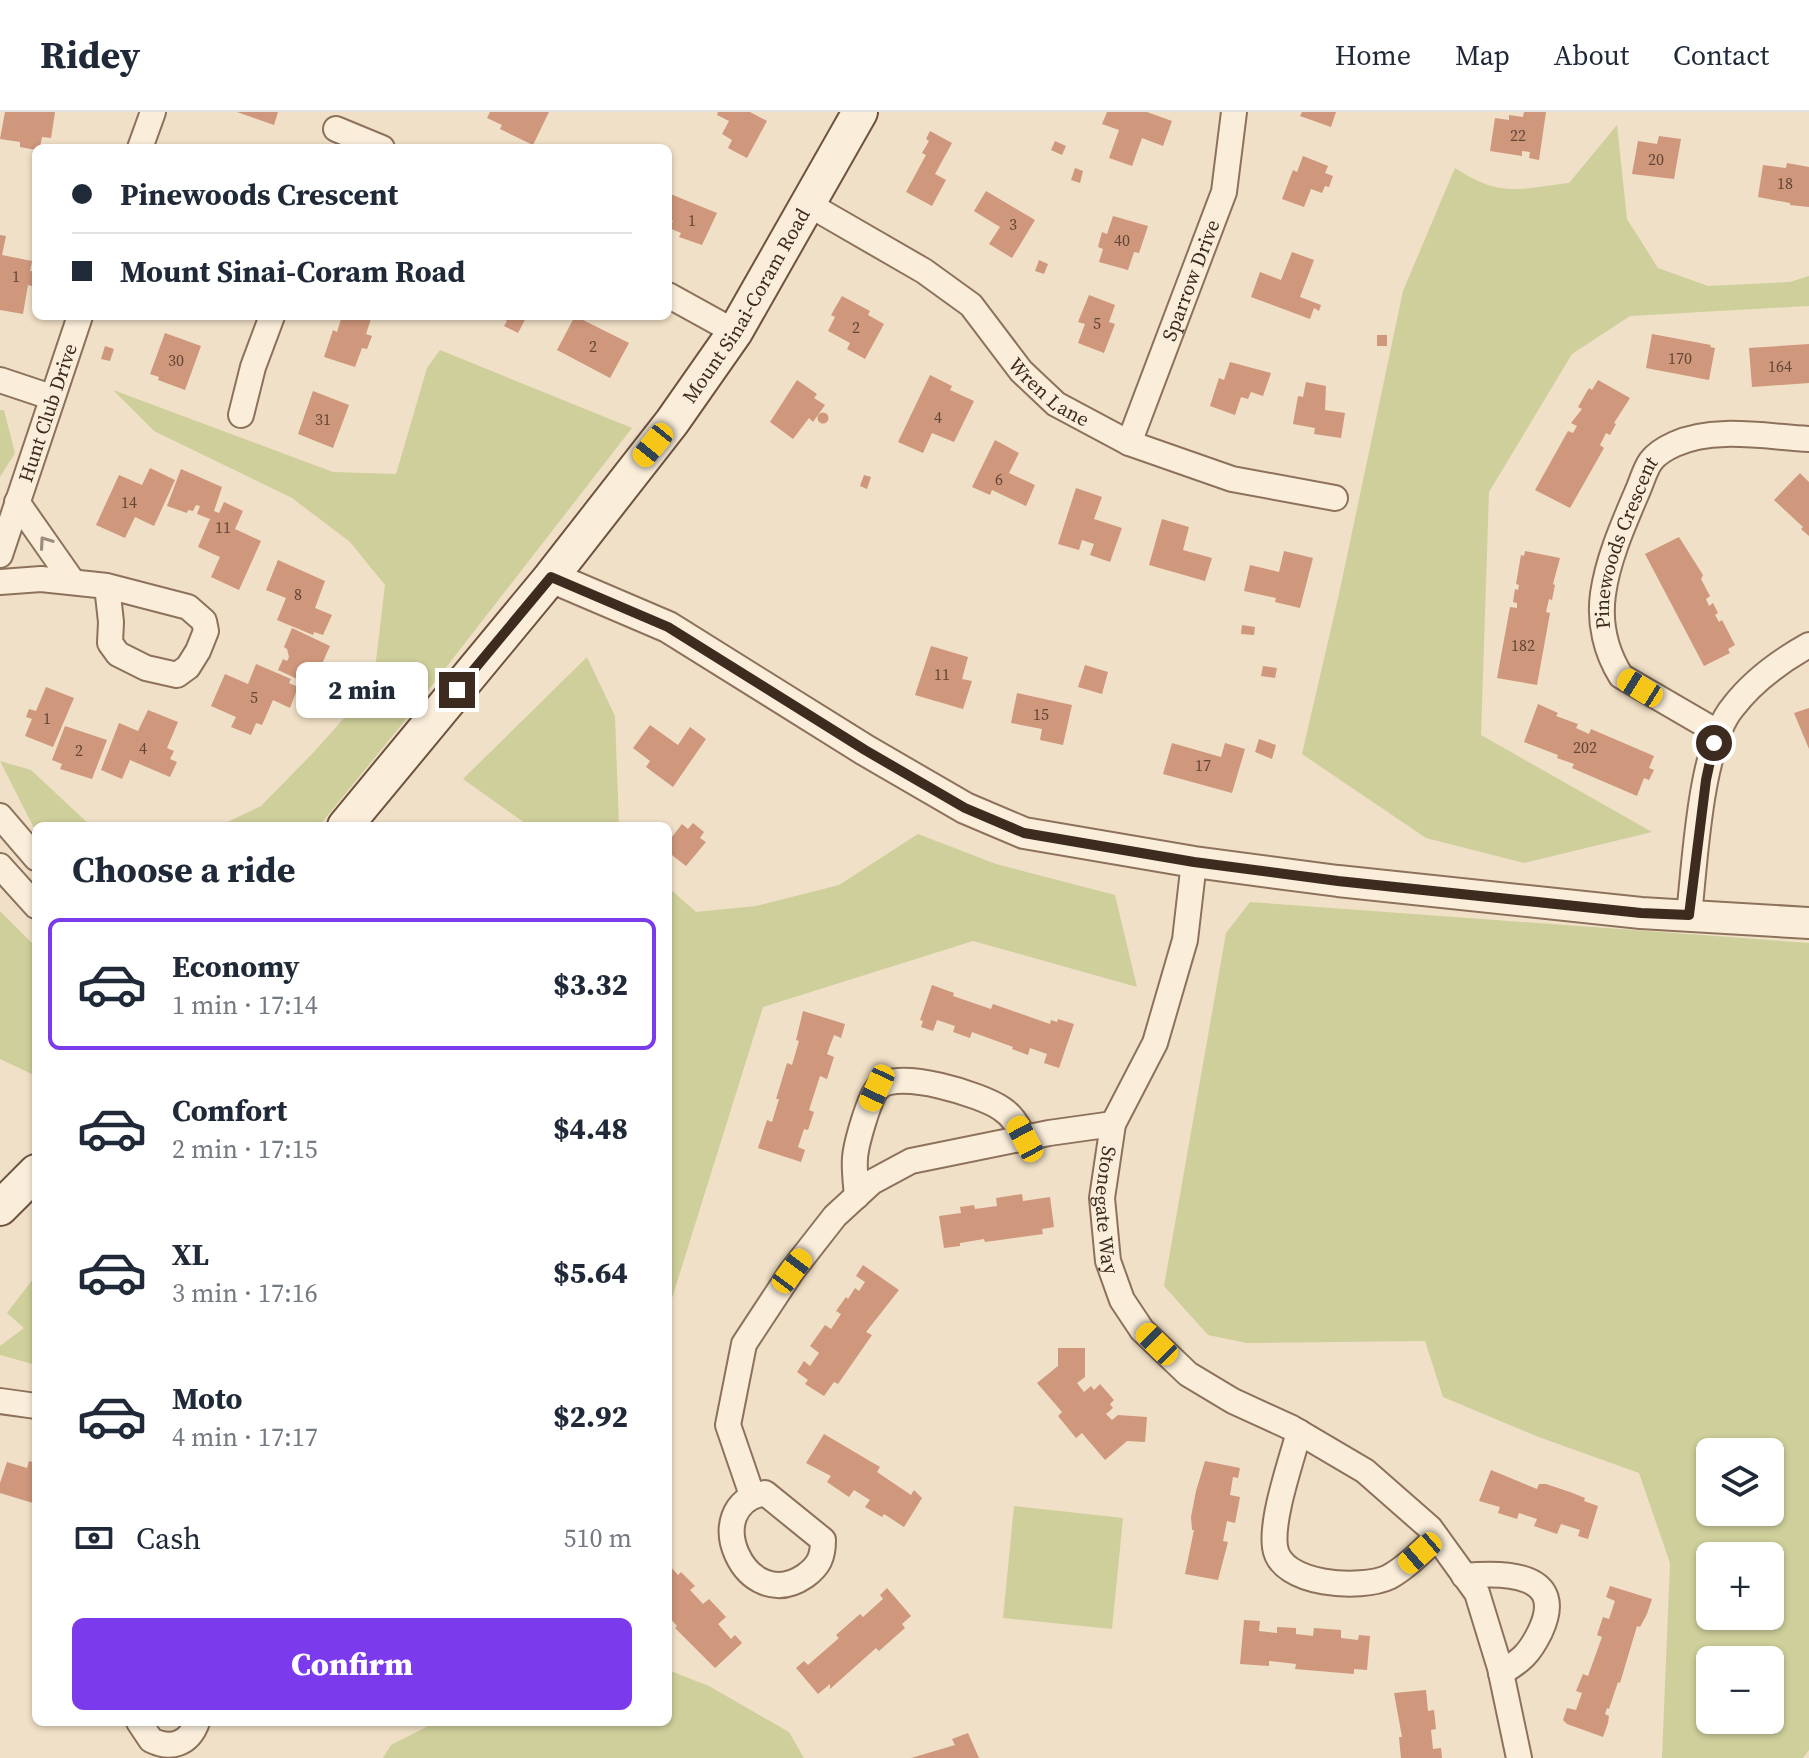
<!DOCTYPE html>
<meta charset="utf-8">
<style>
body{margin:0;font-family:"Source Serif 4",serif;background:#f2f2f3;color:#1f2937;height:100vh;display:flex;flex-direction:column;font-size:30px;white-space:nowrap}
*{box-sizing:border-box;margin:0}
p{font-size:26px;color:#747a83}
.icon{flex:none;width:44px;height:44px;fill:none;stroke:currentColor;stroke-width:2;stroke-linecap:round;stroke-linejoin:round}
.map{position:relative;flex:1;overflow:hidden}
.drawer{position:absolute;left:32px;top:710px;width:640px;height:904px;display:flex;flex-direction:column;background:#fff;border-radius:12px;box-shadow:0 2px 6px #0004}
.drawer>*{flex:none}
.top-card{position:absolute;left:32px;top:32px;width:640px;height:176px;border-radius:12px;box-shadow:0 2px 6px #0004;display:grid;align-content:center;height:176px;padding:0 40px;background:#fff}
.fabs{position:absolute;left:1696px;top:1326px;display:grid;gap:16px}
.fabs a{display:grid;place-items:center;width:88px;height:88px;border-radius:12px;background:#fff;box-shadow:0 2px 6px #0004;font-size:40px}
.end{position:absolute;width:36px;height:36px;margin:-18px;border:10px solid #3d2b1f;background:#fff;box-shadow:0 0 0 4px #fff}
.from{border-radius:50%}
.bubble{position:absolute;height:56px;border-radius:12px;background:#fff;box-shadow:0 2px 6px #0004;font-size:26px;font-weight:800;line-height:56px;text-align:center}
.car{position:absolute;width:24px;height:48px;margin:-24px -12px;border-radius:10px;box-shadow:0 0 6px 2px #0007;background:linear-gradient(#f5c518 24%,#345 0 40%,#f5c518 0 76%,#345 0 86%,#f5c518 0)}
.top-card b{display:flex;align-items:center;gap:28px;height:76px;font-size:30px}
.top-card b+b{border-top:2px solid #e0e1e3}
.top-card i{width:20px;height:20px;background:#1f2937}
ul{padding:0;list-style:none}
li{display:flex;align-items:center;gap:24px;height:132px;margin:0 16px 12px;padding:0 24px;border:4px solid transparent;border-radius:12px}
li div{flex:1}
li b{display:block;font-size:30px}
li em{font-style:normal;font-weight:800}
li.active{border-color:#7c3aed}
li>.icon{width:72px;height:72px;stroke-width:1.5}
h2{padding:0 40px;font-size:36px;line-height:96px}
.pay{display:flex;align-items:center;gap:20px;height:88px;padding:0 40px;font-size:30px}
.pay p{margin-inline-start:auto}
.cta{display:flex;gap:16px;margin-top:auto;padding:16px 40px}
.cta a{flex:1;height:92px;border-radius:12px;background:#7c3aed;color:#fff;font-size:32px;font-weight:800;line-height:92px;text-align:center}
header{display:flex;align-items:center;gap:48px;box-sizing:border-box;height:112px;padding:0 40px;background:#fff;border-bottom:2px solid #e0e1e3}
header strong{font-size:38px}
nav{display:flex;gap:44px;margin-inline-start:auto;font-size:28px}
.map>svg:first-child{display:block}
.green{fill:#cecf9a;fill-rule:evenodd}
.building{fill:#cf977c}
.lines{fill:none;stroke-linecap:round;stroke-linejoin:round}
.minor-casing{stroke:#8d715b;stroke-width:28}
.tertiary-casing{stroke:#8d715b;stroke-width:34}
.secondary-casing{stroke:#6f523e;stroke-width:38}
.minor{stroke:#faeedb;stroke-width:24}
.tertiary{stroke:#faeedb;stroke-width:30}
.secondary{stroke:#faeedb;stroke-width:34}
.oneway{stroke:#9c8c7d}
.route{stroke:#3d2b1f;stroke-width:10}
.labels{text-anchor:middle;stroke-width:8;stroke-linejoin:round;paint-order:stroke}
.number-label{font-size:16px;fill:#624636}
.street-label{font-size:20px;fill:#3d2b1f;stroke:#f7ebd7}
</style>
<header>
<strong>Ridey</strong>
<nav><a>Home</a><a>Map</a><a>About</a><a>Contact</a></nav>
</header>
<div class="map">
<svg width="1809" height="1646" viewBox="0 0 1809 1646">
<rect width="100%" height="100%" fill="#f0e0c7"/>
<g class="green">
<path d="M1617,13L1627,107L1658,156L1708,174L1790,170L1809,164V194L1630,204L1572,242L1489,380L1481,623L1652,720L1524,751L1426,726L1302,642L1339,482L1403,179L1455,56C1501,86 1517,77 1569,71Z"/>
<polygon points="440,238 632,316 399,616 319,714 219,714 261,694 311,643 373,574 385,473 350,430 292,386 154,319 113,278 333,360 396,362 427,256"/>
<polygon points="0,298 4,298 15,341 0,365"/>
<polygon points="587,545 615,604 619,714 529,714 463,667"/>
<polygon points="0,649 31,658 91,714 36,714 36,720"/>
<polygon points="918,722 996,752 1115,783 1137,875 973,829 763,895 668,1199 668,775 696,800 756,794 839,773"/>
<path d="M1250,790L1809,831V1638L1803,1646H1662L1670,1451L1639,1361L1536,1324L1443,1285L1425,1229L1247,1231L1208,1223L1164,1174L1226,821ZM1710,1340H1770V1400H1710ZM1710,1444H1770V1504H1710ZM1710,1548H1770V1608H1710Z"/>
<polygon points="0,799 36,835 36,964 0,947"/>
<polygon points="36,1163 36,1253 0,1243 0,1234 24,1216 7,1201"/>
<polygon points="1014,1394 1123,1406 1112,1517 1003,1506"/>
<polygon points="668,1558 709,1574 789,1620 804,1646 383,1646 391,1633 436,1610 668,1610"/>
</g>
<g class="building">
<polygon points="5,0 55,0 51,26 42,25 40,36 36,38 20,35 20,30 0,27"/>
<polygon points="237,0 278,0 274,13"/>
<polygon points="490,0 549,0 533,33 500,17 502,13 487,6"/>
<polygon points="718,0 750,0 767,9 747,46 728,36 732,28 722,22 729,9 717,3"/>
<polygon points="1107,0 1147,0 1172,9 1163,34 1142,26 1132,54 1109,46 1119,18 1102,12"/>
<polygon points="1302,0 1336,0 1331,15 1300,4"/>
<polygon points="1524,0 1546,0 1539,48 1529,46 1530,40 1522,39 1522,44 1490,39 1495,6 1509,8 1509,3 1523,5"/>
<polygon points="930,19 952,31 935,62 946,68 932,94 906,80 926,43 922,41 929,29 926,27"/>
<polygon points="1659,24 1681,27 1674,67 1632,62 1638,29 1657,32"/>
<polygon points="1055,29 1066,34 1062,43 1051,38"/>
<polygon points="1303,44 1328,54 1325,61 1333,64 1329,75 1325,74 1322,81 1311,77 1304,95 1282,87 1293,58 1297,60"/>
<polygon points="1787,51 1809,55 1809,95 1790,93 1790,91 1758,85 1763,53 1786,56"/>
<polygon points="1075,56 1083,59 1080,71 1071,68"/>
<polygon points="986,79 1035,108 1012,146 989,132 1000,115 974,99"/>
<polygon points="668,81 717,101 702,133 679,125 681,121 669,116 673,109 668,107"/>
<polygon points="1113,104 1148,114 1139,141 1134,140 1128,158 1099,150 1103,137 1098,135 1102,120 1107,122"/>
<polygon points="0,123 6,124 2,143 32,149 30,159 36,160 35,175 28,173 23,202 0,198"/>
<polygon points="1292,140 1314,148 1300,185 1321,193 1319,199 1314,196 1310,207 1251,185 1260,160 1281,168"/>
<polygon points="1039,148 1048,152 1044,162 1035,159"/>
<polygon points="1089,183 1115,193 1109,210 1115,212 1104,241 1078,231 1085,212 1078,210"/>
<polygon points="842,184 870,199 868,203 884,212 865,247 847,237 850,231 828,219 835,205 831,203"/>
<polygon points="342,204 372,204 366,222 372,224 367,237 362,236 355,255 324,245 333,218 337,220"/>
<polygon points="498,204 527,204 518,221 504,214 507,209"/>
<polygon points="575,204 629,231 610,266 557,238"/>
<polygon points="165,221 201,234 185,278 158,268 159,265 150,262"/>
<polygon points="1652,222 1711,233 1710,235 1715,236 1709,268 1646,256"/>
<rect x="1377" y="223" width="10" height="11"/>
<polygon points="1809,232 1809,271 1752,275 1749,236"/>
<polygon points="105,234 114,237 110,249 101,247"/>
<polygon points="1230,250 1271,261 1263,284 1251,280 1248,287 1241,285 1235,303 1210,294 1219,266 1224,268"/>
<polygon points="930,263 952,274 950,278 974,289 954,330 932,321 923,341 898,330"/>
<polygon points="797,268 817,282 814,286 825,293 813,310 809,306 793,327 770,310"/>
<polygon points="1598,268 1630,286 1614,311 1616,312 1610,323 1606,321 1600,333 1604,336 1570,396 1535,378 1568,319 1573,321 1577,314 1571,311 1582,297 1578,295 1589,276 1592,278"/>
<polygon points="1306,270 1326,274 1325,298 1345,301 1341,326 1314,322 1315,316 1293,312 1298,284 1303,285"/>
<polygon points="313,279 349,293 333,336 298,322"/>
<circle cx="823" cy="306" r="5.5"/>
<polygon points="995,328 1019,341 1009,361 1035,373 1026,394 992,378 990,383 972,375"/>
<polygon points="150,356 175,368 154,414 135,405 125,426 96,413 119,363 142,373"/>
<polygon points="181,357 222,375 214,399 219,401 224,390 243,399 235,417 261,429 239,478 211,465 220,445 198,435 210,407 197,402 200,394 196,393 193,399 188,398 187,401 167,394"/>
<polygon points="1800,361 1809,370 1809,424 1801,417 1803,415 1774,388"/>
<polygon points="864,363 871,365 867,377 860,374"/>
<polygon points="1076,376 1102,385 1094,407 1122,416 1110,450 1090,443 1094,432 1082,428 1079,438 1058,432"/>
<polygon points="1162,407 1189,415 1183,438 1212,446 1205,469 1149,453"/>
<polygon points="1679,425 1703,463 1701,467 1710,484 1706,487 1709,494 1713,491 1718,501 1715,503 1719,510 1722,508 1735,533 1728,537 1730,541 1704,554 1645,442"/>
<polygon points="1284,439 1313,446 1300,496 1275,490 1276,486 1244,479 1250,453 1279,460"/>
<polygon points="1525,439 1560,446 1553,472 1555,473 1552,488 1549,487 1546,500 1550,501 1537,573 1497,566 1510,495 1517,496 1517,491 1513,490 1515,477 1518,478 1519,473 1516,472 1521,443 1524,444"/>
<polygon points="278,448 325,469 315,496 332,503 323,523 314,520 313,523 277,508 286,486 266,478"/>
<polygon points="1242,513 1255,515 1254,523 1241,522"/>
<polygon points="292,516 330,534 312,574 278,558 283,547 287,549 289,545 287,537 284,535"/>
<polygon points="931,534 968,545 962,567 972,569 963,597 915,583"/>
<polygon points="256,552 291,567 289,571 298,575 290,596 273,588 262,613 256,611 251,623 231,615 236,605 211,594 225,562 248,572"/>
<polygon points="1085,553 1108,560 1102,582 1078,575"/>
<polygon points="1263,554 1277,556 1275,566 1261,564"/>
<polygon points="46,575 74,586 53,635 25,624 32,607 26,605 29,597 36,599"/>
<polygon points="1017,581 1072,593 1063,633 1040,628 1042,617 1011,611"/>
<polygon points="1538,592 1558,601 1556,604 1578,612 1576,616 1589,622 1591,617 1654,644 1649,656 1654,658 1649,668 1644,666 1637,684 1572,656 1574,652 1557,646 1558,643 1524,630"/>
<polygon points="1809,596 1809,637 1794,601"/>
<polygon points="148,598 178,610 167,636 174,639 170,647 177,650 170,665 130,648 122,667 101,658 119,611 138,619"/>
<polygon points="650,613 678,633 690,615 706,627 673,675 646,655 650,649 633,636"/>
<polygon points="65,614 107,628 92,667 60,657 62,652 52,648"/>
<polygon points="1259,627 1276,633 1272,647 1255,640"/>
<polygon points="1172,631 1221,645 1225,631 1245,637 1232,681 1163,662"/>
<polygon points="693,711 704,720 700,726 706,730 686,754 668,740 668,730 682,712 688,717"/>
<polygon points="932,873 954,881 953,884 991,897 993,892 1050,912 1051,908 1057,910 1058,907 1074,912 1059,956 1044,951 1047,942 1030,936 1028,943 1012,937 1013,935 972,920 970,926 953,920 955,914 937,908 933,919 921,915 923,909 920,908"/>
<polygon points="803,899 845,912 841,926 834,923 827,942 834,945 827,967 820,964 809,998 814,1000 808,1018 804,1017 798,1035 805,1038 801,1050 758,1036 767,1008 772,1010 779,987 776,987 787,951 792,953 799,929 796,928"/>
<polygon points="1022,1082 1023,1089 1050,1085 1054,1115 1042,1117 1043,1122 985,1130 984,1127 960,1131 960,1134 944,1136 939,1104 961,1101 960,1095 974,1093 975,1097 997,1094 996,1086"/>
<polygon points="863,1153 899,1178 866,1220 872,1223 838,1272 834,1270 824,1284 805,1272 808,1268 797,1260 804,1249 810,1254 819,1241 810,1234 825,1213 831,1217 841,1202 836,1199 846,1185 848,1187 855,1176 859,1179 865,1170 856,1164"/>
<polygon points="1058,1236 1085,1236 1085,1265 1077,1271 1084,1280 1091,1274 1094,1278 1100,1272 1114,1288 1110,1292 1113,1296 1106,1302 1112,1308 1118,1303 1147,1305 1145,1330 1127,1329 1105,1348 1082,1321 1076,1326 1058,1304 1062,1300 1037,1271 1058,1254"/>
<polygon points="824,1322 880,1355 877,1360 911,1383 914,1378 922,1386 904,1415 884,1402 882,1405 865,1395 870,1388 854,1378 849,1385 827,1370 831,1364 806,1351"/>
<polygon points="29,1349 36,1351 36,1392 0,1381 0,1371 7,1350 27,1356"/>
<polygon points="1205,1349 1240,1356 1238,1366 1233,1365 1230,1383 1240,1385 1235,1411 1227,1409 1223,1429 1228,1430 1218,1468 1185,1462 1194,1418 1192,1418 1191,1405 1196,1379"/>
<polygon points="1491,1358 1537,1377 1539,1372 1546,1372 1570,1380 1585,1386 1584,1389 1598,1394 1588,1427 1578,1424 1580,1418 1561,1412 1557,1422 1534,1414 1537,1407 1519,1401 1517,1407 1498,1401 1500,1395 1479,1389"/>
<polygon points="668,1452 678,1463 681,1460 695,1474 690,1478 703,1492 709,1487 726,1505 718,1512 731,1527 735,1523 742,1531 715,1556 675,1516 677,1514 668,1504"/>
<polygon points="1610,1474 1652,1487 1647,1502 1640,1515 1637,1514 1620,1571 1618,1570 1609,1597 1607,1596 1605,1602 1609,1604 1608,1611 1603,1625 1567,1612 1563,1608 1567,1596 1576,1598 1582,1581 1576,1579 1583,1562 1588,1564 1602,1525 1597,1523 1603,1505 1609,1507 1615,1489 1606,1485"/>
<polygon points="887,1476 911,1504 902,1512 905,1516 879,1539 876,1536 830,1577 830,1572 818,1582 796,1556 804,1549 808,1553 839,1526 836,1523 860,1502 863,1505 883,1487 880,1483"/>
<polygon points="1244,1508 1260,1509 1259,1519 1277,1521 1277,1515 1296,1516 1296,1522 1313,1524 1314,1516 1341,1518 1341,1526 1358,1528 1359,1523 1370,1524 1367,1558 1354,1557 1354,1562 1295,1557 1296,1552 1269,1549 1269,1554 1240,1552"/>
<polygon points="1426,1578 1428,1599 1434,1598 1436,1617 1431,1618 1433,1637 1441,1636 1442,1646 1401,1646 1399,1625 1402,1625 1394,1581"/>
<polygon points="968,1621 979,1646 911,1646 955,1633 952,1627"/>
</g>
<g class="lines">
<g class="minor-casing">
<g id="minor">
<polyline points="336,17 382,36"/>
<polyline points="140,36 153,0"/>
<path id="s1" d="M808,92L924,159L971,193L1021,259L1056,292L1129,331L1232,367L1335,386"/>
<polyline points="668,183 735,220"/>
<polyline points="0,268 51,285"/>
<polyline points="241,303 253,255 272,204"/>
<path id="s2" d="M1129,331L1224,80L1234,0"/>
<polyline points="17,390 73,470"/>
<path id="s3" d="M0,443L80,204"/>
<polyline points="0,470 41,467 107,474 111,510 110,531 118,542 146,556 177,563 188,555 198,539 206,519 204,509 188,495 107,474"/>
<path id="s4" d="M1719,621L1621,564C1606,540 1599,511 1603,482C1608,446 1624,411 1638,378C1642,369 1645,357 1651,349C1657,341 1666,336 1675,332C1714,314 1768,325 1809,327"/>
<polyline points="0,704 36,746"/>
<path id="s5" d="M1194,750L1185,828L1155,931L1113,1012L1102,1086L1108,1149L1122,1188L1142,1218L1188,1262L1233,1289L1292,1316L1365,1359L1430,1416L1477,1481L1500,1556L1519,1646"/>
<polyline points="0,754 36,794"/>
<path d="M1689,803C1695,751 1700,634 1733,595C1752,570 1782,548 1809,533"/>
<path d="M857,1084C856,1072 854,1058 855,1046C856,1032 869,986 878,976C897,956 983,983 1002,997C1014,1005 1018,1015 1025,1027"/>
<polyline points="0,1289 36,1294"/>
<path d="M1299,1320C1291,1350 1271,1406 1275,1435C1280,1474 1362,1478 1389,1465C1407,1455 1422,1440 1436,1425"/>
<path d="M765,1381L823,1428C823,1445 819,1454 805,1464C745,1505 697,1393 765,1381Z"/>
<polyline points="752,1383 728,1313 744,1232 792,1159 835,1104 872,1070 911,1049 1049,1021 1113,1012"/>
<path d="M1464,1464C1505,1460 1568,1461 1540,1520C1529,1542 1522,1548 1501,1561"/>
<path d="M139,1610L151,1628C171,1638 189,1632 197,1610"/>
</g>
</g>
<g class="tertiary-casing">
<polyline id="tertiary" points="551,465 668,515 865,638 965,696 1024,721 1194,750 1338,769 1641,801 1809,811"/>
</g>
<g class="secondary-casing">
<g id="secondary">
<path id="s6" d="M345,714L551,465L672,310L735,220L860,0"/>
<polyline points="0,1096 36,1060"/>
</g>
</g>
<use href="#minor" class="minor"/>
<use href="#tertiary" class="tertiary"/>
<use href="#secondary" class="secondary"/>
</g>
<defs><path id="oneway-chevron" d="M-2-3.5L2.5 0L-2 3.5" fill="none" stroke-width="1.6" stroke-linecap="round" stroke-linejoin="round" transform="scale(2)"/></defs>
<use class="oneway" href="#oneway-chevron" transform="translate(45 430) rotate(-125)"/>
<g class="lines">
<polyline class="route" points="457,578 551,465 668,515 865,638 965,696 1024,721 1194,750 1338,769 1641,801 1689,803 1706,668 1714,631"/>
</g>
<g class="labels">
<g class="number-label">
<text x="1518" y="29">22</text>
<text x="1656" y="53">20</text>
<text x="1785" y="77">18</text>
<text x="692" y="114">1</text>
<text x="1013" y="118">3</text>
<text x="1122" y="134">40</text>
<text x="16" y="170">1</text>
<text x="1097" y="217">5</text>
<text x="856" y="221">2</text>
<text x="593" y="240">2</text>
<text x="1680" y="252">170</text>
<text x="176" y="254">30</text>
<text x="1780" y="260">164</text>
<text x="938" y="311">4</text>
<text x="323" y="313">31</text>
<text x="999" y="373">6</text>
<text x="129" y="396">14</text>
<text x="223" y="421">11</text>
<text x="298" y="488">8</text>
<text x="1523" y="539">182</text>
<text x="942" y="568">11</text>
<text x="254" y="591">5</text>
<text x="1041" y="608">15</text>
<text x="47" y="612">1</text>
<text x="1585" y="641">202</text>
<text x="143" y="642">4</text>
<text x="79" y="644">2</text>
<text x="1203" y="659">17</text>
</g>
<g class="street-label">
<text dy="7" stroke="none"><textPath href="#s2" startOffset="174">Sparrow Drive</textPath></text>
<text dy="7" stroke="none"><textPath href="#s6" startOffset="658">Mount Sinai-Coram Road</textPath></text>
<text dy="7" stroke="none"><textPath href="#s1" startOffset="310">Wren Lane</textPath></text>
<text dy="7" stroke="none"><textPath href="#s3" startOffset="150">Hunt Club Drive</textPath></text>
<text dy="7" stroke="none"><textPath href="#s4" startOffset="254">Pinewoods Crescent</textPath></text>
<text dy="7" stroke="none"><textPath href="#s5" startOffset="364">Stonegate Way</textPath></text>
</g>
</g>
</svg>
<div class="fabs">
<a><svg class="icon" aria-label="layers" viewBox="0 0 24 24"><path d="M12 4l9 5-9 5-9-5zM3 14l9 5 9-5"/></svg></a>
<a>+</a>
<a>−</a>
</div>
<i class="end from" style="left:1714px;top:631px"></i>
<i class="end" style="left:457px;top:578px"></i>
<div class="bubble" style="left:296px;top:550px;width:132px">2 min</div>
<i class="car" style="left:653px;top:333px;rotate:219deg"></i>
<i class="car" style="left:1640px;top:576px;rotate:302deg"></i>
<i class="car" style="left:877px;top:976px;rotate:205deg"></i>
<i class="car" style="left:1025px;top:1027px;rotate:332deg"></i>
<i class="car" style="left:792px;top:1159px;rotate:37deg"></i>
<i class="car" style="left:1157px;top:1232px;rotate:315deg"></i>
<i class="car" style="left:1420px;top:1441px;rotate:229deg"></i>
<div class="top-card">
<b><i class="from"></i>Pinewoods Crescent</b>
<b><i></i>Mount Sinai-Coram Road</b>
</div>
<section class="drawer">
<h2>Choose a ride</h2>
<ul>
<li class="active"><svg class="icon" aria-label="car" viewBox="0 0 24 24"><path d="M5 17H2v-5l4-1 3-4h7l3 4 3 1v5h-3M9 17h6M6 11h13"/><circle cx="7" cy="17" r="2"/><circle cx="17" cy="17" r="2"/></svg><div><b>Economy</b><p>1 min · 17:14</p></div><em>$3.32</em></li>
<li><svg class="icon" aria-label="car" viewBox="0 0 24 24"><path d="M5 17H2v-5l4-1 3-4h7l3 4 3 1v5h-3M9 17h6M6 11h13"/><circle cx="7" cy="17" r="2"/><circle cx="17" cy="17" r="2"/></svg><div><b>Comfort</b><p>2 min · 17:15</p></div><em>$4.48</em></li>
<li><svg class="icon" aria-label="car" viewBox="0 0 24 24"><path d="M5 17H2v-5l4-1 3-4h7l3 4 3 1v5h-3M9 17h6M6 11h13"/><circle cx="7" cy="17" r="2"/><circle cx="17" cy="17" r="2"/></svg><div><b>XL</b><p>3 min · 17:16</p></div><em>$5.64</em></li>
<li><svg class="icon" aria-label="car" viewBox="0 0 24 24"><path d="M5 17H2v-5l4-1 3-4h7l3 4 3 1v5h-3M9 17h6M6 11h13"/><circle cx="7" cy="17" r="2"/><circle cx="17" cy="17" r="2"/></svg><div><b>Moto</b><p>4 min · 17:17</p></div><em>$2.92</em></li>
</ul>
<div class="pay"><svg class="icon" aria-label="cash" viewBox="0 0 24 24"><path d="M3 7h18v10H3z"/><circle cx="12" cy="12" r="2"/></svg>Cash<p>510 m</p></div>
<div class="cta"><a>Confirm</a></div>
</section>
</div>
